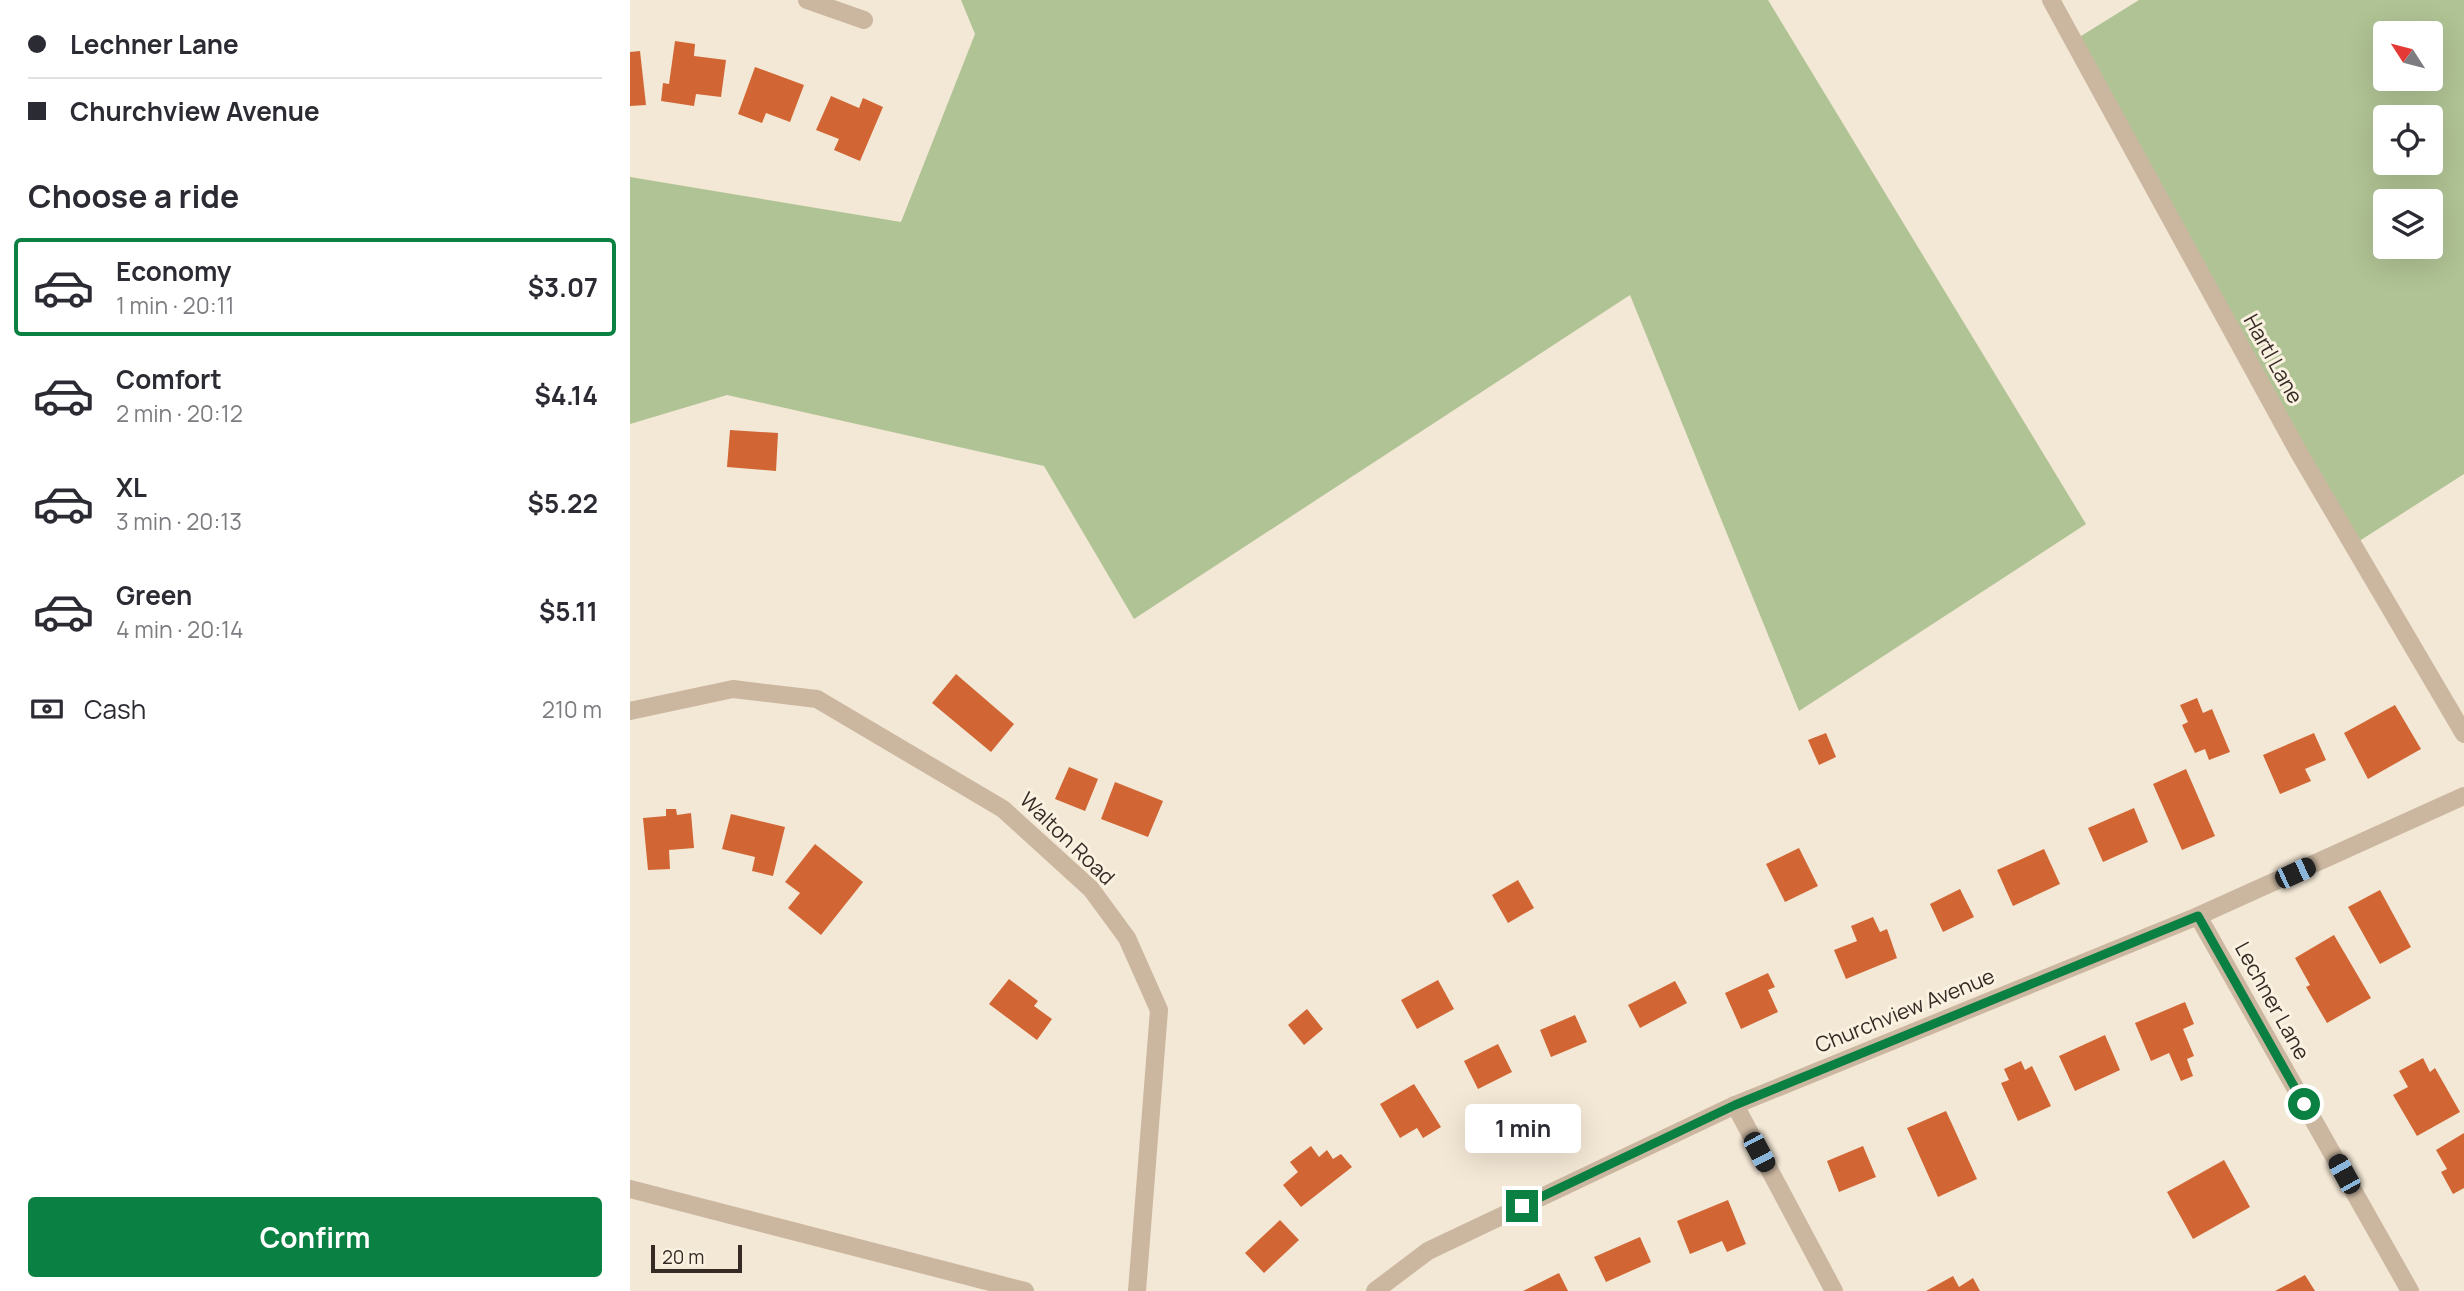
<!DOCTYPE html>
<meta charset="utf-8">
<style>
body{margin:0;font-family:Manrope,sans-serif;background:#f7f7f7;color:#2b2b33;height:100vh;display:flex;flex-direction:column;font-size:26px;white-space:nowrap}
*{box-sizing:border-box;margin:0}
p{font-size:23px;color:#7c7c81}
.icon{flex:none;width:38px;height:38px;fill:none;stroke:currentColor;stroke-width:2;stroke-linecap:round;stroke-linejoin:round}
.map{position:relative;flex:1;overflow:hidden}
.details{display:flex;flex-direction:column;background:#fff;width:630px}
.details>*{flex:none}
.hud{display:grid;align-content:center;height:154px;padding:0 28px;background:#fff}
.needle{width:46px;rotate:306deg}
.buttons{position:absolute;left:1743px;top:21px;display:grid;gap:14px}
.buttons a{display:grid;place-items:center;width:70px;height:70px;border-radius:7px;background:#fff;box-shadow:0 7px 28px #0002;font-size:35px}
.scale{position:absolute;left:21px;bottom:18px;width:91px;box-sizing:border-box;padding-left:7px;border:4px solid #352a24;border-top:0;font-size:19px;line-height:24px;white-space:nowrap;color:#352a24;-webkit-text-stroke:5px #faf1e1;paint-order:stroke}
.end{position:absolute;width:32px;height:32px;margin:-16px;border:9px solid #0b8043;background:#fff;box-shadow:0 0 0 4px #fff}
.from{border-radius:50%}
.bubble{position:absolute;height:49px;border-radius:7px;background:#fff;box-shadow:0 7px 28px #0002;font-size:23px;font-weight:700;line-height:49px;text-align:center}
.car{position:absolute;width:21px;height:42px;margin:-21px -10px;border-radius:9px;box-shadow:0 0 5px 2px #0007;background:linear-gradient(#222 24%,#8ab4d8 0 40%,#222 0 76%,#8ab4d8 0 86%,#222 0)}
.hud b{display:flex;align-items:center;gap:24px;height:66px;font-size:26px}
.hud b+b{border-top:2px solid #e1e1e2}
.hud i{width:18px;height:18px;background:#2b2b33}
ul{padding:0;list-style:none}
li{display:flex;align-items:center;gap:21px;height:98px;margin:0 14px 10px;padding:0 14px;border:4px solid transparent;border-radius:7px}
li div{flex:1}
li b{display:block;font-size:26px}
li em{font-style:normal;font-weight:700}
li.current{border-color:#0b8043}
li>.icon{width:63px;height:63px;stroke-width:1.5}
h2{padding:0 28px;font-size:32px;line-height:84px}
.pay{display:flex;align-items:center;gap:18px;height:77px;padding:0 28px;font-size:26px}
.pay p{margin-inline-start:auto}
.action{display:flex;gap:14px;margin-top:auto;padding:14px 28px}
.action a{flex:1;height:80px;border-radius:7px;background:#0b8043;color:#fff;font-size:28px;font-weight:700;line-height:80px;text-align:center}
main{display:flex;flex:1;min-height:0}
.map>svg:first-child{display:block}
.green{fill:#b0c394;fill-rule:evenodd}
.building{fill:#d16634}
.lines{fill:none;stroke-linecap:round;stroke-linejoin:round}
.minor{stroke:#cbb7a0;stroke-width:18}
.tertiary{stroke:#cbb7a0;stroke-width:18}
.route{stroke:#0b8043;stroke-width:9}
.labels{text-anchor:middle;stroke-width:6;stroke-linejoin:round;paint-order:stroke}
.street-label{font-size:21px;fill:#352a24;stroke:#faf1e1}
</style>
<main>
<section class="details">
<div class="hud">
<b><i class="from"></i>Lechner Lane</b>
<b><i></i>Churchview Avenue</b>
</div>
<h2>Choose a ride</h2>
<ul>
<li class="current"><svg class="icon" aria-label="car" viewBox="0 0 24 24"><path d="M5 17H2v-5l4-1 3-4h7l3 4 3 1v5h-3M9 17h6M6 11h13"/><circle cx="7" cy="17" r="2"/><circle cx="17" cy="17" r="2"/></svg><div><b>Economy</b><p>1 min · 20:11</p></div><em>$3.07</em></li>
<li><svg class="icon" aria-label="car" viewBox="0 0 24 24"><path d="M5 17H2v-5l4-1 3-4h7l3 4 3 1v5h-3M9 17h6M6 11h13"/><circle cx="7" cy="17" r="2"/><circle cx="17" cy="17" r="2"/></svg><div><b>Comfort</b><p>2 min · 20:12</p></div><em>$4.14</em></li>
<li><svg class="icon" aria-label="car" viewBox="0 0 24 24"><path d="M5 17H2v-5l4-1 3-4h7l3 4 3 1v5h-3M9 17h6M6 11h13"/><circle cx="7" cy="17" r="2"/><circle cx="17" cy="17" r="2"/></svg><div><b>XL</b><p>3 min · 20:13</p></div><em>$5.22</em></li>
<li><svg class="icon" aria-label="car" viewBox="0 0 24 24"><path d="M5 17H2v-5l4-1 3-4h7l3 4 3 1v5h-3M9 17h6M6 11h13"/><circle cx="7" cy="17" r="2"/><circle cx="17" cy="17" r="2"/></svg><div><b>Green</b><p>4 min · 20:14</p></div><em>$5.11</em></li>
</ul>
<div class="pay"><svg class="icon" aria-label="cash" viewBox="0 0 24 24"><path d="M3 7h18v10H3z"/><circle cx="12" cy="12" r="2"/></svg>Cash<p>210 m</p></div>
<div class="action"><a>Confirm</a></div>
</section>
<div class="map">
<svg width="1834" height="1291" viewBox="0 0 1834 1291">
<rect width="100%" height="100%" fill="#f3e7d5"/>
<g class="green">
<polygon points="331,0 1138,0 1456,524 1169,711 1000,295 504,619 414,466 97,395 0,424 0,177 271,222 345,34"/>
<path d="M1509,0H1834V474L1723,545L1443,41ZM1755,33H1801V79H1755ZM1755,117H1801V163H1755ZM1755,201H1801V247H1755Z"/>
</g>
<g class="building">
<polygon points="45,41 65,44 64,56 96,60 91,97 66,94 64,106 31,101 33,83 39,84"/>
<polygon points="10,51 16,105 0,106 0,52"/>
<polygon points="125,67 174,85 160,122 136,113 132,123 108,114"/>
<polygon points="201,96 229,108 233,98 253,107 230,161 204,150 209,139 186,130"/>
<polygon points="100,430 148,433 146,471 97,467"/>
<polygon points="326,674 384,724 361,752 302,703"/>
<polygon points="1567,698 1573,713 1582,709 1600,752 1579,760 1575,749 1565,753 1552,725 1558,722 1550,705"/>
<polygon points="1765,705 1791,749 1738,779 1714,733"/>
<polygon points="1196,733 1206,757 1189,765 1178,740"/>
<polygon points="1684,733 1696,760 1675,769 1681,781 1650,794 1633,755"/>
<polygon points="439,767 468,779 455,811 425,799"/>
<polygon points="1556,769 1585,836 1552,850 1523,784"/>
<polygon points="485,782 533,801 518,837 471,819"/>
<polygon points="1504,808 1518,842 1473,862 1458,828"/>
<polygon points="36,809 46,809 47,815 61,813 64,848 39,850 40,869 18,870 13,818 36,816"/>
<polygon points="101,814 155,827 143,876 122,871 125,857 92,849"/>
<polygon points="185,844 233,882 191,935 158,908 170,893 155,882"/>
<polygon points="1169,848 1188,886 1155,902 1136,864"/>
<polygon points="1414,849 1430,884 1383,906 1367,870"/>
<polygon points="888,880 904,908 878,923 862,895"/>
<polygon points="1330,889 1344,917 1313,932 1300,904"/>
<polygon points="1750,890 1781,947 1750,964 1718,907"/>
<polygon points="1243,917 1250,932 1257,929 1267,958 1216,979 1204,950 1227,941 1221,926"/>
<polygon points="1704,935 1741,998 1697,1023 1676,987 1680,985 1665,958"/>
<polygon points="1138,973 1145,987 1138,990 1148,1012 1111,1029 1095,993"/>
<polygon points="379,979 408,1001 404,1006 422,1019 407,1040 359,1004"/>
<polygon points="808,980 824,1009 787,1029 771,1000"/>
<polygon points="1045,981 1057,1003 1010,1028 998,1005"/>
<polygon points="1555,1002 1564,1024 1553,1029 1564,1056 1557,1059 1563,1076 1551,1081 1539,1053 1521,1061 1505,1023"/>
<polygon points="677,1009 693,1029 674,1045 658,1025"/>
<polygon points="945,1015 957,1042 921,1057 910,1030"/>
<polygon points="1475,1035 1490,1070 1445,1091 1429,1056"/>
<polygon points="868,1044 882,1072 848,1089 834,1061"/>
<polygon points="1793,1058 1800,1072 1805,1068 1830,1112 1787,1136 1763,1095 1778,1087 1769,1071"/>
<polygon points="1391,1061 1395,1070 1402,1066 1421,1106 1388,1121 1371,1083 1379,1080 1374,1069"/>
<polygon points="784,1084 811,1127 793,1138 787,1128 770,1138 750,1104"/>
<polygon points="1316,1111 1347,1179 1308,1197 1277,1128"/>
<polygon points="1834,1133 1834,1188 1823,1194 1811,1172 1817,1169 1806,1150"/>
<polygon points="681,1146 689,1157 697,1150 703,1159 711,1154 722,1167 671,1207 653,1185 668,1172 660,1162"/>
<polygon points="1233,1146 1246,1177 1209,1192 1197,1161"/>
<polygon points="1594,1160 1620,1207 1563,1239 1537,1192"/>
<polygon points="1098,1200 1116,1244 1097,1252 1092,1241 1060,1254 1047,1221"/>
<polygon points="650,1220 669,1240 634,1273 615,1253"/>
<polygon points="1010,1237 1021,1262 976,1282 964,1257"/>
<polygon points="929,1273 938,1291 893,1291"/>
<polygon points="1675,1275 1685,1291 1645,1291"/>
<polygon points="1323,1276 1329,1287 1343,1278 1350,1291 1296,1291"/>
</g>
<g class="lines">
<g class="minor">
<polyline points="177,0 234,20"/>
<polyline points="1421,0 1669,453 1834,734"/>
<polyline points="0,711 103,689 187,699 373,809 461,889 497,938 529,1010 507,1291"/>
<polyline points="1568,916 1780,1291"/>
<polyline points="1105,1105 1204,1291"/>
<polyline points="0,1189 395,1291"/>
</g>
<polyline class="tertiary" points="745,1291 798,1251 1105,1105 1568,916 1834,796"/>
</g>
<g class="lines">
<polyline class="route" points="892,1206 1105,1105 1568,916 1674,1104"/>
</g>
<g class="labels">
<g class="street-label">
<text transform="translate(1643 359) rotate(61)" y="7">Hartl Lane</text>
<text transform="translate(437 839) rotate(44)" y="7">Walton Road</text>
<text transform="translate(1642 1001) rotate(61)" y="7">Lechner Lane</text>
<text transform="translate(1275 1011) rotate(-22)" y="7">Churchview Avenue</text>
</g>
</g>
</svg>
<div class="buttons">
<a><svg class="needle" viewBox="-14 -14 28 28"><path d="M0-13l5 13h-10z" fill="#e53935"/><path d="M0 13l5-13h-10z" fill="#7c7c81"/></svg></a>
<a><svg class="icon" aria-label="locate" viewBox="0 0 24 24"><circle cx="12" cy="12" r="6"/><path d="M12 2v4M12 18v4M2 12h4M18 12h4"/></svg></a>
<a><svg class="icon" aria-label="layers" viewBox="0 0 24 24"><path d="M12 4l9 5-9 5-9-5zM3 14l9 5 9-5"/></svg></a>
</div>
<div class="scale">20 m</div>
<i class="end from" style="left:1674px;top:1104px"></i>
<i class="end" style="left:892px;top:1206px"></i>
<div class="bubble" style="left:835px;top:1104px;width:116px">1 min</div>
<i class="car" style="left:1665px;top:873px;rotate:65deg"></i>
<i class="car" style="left:1129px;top:1152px;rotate:152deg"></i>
<i class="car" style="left:1714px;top:1174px;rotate:331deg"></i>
</div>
</main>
